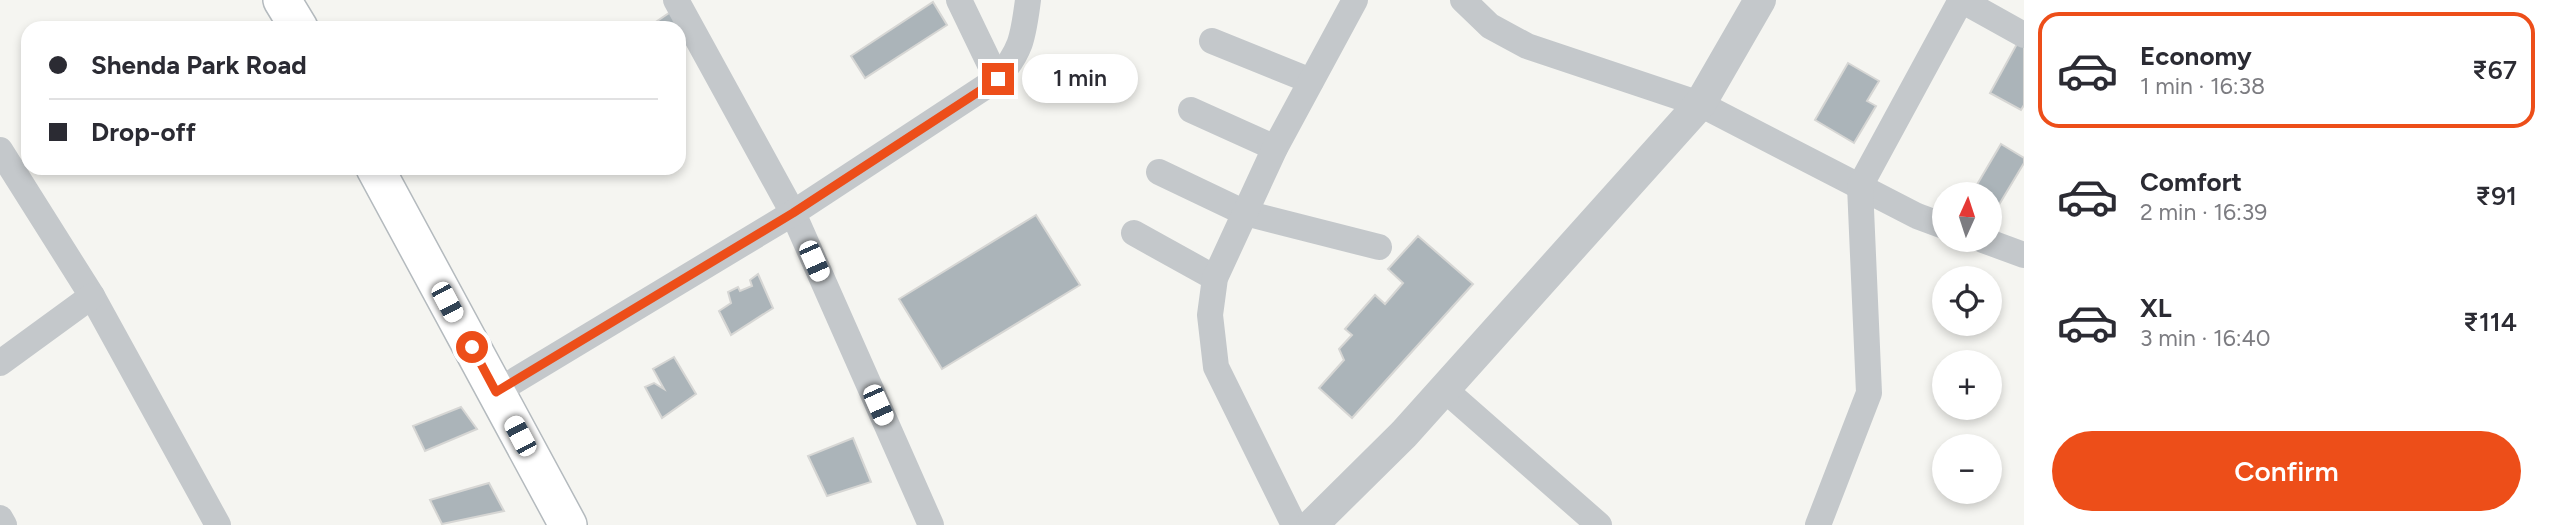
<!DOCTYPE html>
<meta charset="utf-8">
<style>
body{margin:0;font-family:Figtree,sans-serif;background:#f2f2f3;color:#2b2b33;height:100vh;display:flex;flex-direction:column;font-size:26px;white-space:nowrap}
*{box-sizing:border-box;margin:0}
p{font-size:23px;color:#7c7c81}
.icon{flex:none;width:38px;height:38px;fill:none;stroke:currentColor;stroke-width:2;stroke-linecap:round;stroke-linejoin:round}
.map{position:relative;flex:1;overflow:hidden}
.details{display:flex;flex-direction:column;background:#fff;width:525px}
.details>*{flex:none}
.hud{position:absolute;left:21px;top:21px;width:665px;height:154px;border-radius:21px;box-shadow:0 4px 10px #0003;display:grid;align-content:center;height:154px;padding:0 28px;background:#fff}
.needle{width:46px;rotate:3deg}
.buttons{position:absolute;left:1932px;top:182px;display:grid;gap:14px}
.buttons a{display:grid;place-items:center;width:70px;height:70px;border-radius:50%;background:#fff;box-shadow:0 4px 10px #0003;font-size:35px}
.end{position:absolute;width:32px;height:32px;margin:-16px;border:9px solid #ed4e19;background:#fff;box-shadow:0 0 0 4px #fff}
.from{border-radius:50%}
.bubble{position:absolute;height:49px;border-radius:24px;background:#fff;box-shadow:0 4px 10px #0003;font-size:23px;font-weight:600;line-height:49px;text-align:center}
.car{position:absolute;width:21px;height:42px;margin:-21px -10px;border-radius:9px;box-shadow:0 0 5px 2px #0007;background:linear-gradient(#fff 24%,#345 0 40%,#fff 0 76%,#345 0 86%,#fff 0)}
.hud b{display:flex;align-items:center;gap:24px;height:66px;font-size:26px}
.hud b+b{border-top:2px solid #e1e1e2}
.hud i{width:18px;height:18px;background:#2b2b33}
ul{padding:12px 0 0;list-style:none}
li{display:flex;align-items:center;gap:21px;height:116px;margin:0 14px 10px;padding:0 14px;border:4px solid transparent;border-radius:21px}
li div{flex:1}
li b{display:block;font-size:26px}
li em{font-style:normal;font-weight:600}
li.current{border-color:#ed4e19}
li>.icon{width:63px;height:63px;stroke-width:1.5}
.cta{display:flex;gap:14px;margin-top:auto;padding:14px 28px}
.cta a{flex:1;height:80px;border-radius:42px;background:#ed4e19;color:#fff;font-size:28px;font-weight:600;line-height:80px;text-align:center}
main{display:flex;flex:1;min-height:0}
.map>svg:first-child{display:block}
.building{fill:#abb4b9;stroke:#d6d6d4;stroke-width:2}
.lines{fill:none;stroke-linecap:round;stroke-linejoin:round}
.secondary-casing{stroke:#b4babe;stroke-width:40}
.minor{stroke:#c4c8cb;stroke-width:26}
.tertiary{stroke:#c4c8cb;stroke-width:32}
.secondary{stroke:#fff;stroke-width:37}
.route{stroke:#ed4e19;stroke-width:9}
</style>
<main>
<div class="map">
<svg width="2024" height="525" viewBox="0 0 2024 525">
<rect width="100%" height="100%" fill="#f5f5f1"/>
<g class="building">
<polygon points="933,2 947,25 865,78 851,56"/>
<polygon points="675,9 683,21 672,28 647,28"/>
<polygon points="2018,42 2024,45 2024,105 2021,110 1990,93"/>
<polygon points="1848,63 1879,81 1867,101 1876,106 1854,143 1815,120"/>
<polygon points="2001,144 2024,158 2024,163 1997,208 1990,203 1990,194 1972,193"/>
<polygon points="1036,215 1080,285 942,369 899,299"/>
<polygon points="1418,236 1473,284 1352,418 1319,388 1344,360 1339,349 1352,335 1345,329 1375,295 1385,304 1403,283 1388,269"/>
<polygon points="758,274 773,308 731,335 719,311 731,303 728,292 738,287 740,291 752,286 750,280"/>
<polygon points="674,357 696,394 662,418 645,387 654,383 664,389 653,369"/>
<polygon points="461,407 477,429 425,451 413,426"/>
<polygon points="853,438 871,482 827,496 808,456"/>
<polygon points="489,483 504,511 442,524 430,500"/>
</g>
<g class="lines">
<g class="secondary-casing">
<g id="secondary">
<polyline points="282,0 299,28"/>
<polyline points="375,168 568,525"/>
</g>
</g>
<g class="minor">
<polyline points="676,0 793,213 931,525"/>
<polyline points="959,0 997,79"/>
<polyline points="1463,0 1490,26 1527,46 1700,104 1917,216 1944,226"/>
<polyline points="1212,41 1311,81"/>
<polyline points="1191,110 1275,148"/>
<polyline points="0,150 92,296 218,525"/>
<polyline points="1159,172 1245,213 1379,247"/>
<polyline points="1134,233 1215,278"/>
<polyline points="1983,240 2024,255"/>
<polyline points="0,363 92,296"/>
<polyline points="1444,389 1599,525"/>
<path d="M496,392L793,213L997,79C1022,50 1023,37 1028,0"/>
<polyline points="0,518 4,525"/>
<polyline points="1294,525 1216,367 1210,315 1215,278 1275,148 1355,0"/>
<polyline points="1818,525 1869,393 1860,186 1961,0 2024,35"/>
</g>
<polyline class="tertiary" points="1312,525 1404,434 1700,104 1760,0"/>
<use href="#secondary" class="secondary"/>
</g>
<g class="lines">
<polyline class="route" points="472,347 496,392 793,213 998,79"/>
</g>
</svg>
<div class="buttons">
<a><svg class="needle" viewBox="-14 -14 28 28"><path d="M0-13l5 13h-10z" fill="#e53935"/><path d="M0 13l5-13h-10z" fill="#7c7c81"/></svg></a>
<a><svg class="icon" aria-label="locate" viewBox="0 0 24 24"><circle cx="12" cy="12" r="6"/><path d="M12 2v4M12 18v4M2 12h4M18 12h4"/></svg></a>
<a>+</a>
<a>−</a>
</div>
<i class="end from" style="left:472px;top:347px"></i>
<i class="end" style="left:998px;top:79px"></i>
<div class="bubble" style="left:1022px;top:54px;width:116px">1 min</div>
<i class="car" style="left:814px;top:261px;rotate:156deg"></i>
<i class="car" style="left:447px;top:302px;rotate:152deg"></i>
<i class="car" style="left:878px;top:405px;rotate:156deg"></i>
<i class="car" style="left:520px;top:436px;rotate:332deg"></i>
<div class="hud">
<b><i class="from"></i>Shenda Park Road</b>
<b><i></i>Drop-off</b>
</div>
</div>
<section class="details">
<ul>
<li class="current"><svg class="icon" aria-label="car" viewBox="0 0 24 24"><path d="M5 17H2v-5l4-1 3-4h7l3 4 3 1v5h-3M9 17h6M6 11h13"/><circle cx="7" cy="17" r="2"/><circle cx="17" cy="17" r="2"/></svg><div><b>Economy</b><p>1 min · 16:38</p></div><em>₹67</em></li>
<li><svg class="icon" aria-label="car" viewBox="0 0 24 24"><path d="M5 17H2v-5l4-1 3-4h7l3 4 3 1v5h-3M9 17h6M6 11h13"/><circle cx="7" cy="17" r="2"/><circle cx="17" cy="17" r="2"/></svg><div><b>Comfort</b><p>2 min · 16:39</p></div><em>₹91</em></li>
<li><svg class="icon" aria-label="car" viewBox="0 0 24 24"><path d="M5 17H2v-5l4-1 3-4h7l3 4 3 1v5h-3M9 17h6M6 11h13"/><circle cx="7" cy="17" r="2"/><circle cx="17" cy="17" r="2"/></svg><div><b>XL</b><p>3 min · 16:40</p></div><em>₹114</em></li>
</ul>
<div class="cta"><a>Confirm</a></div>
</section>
</main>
